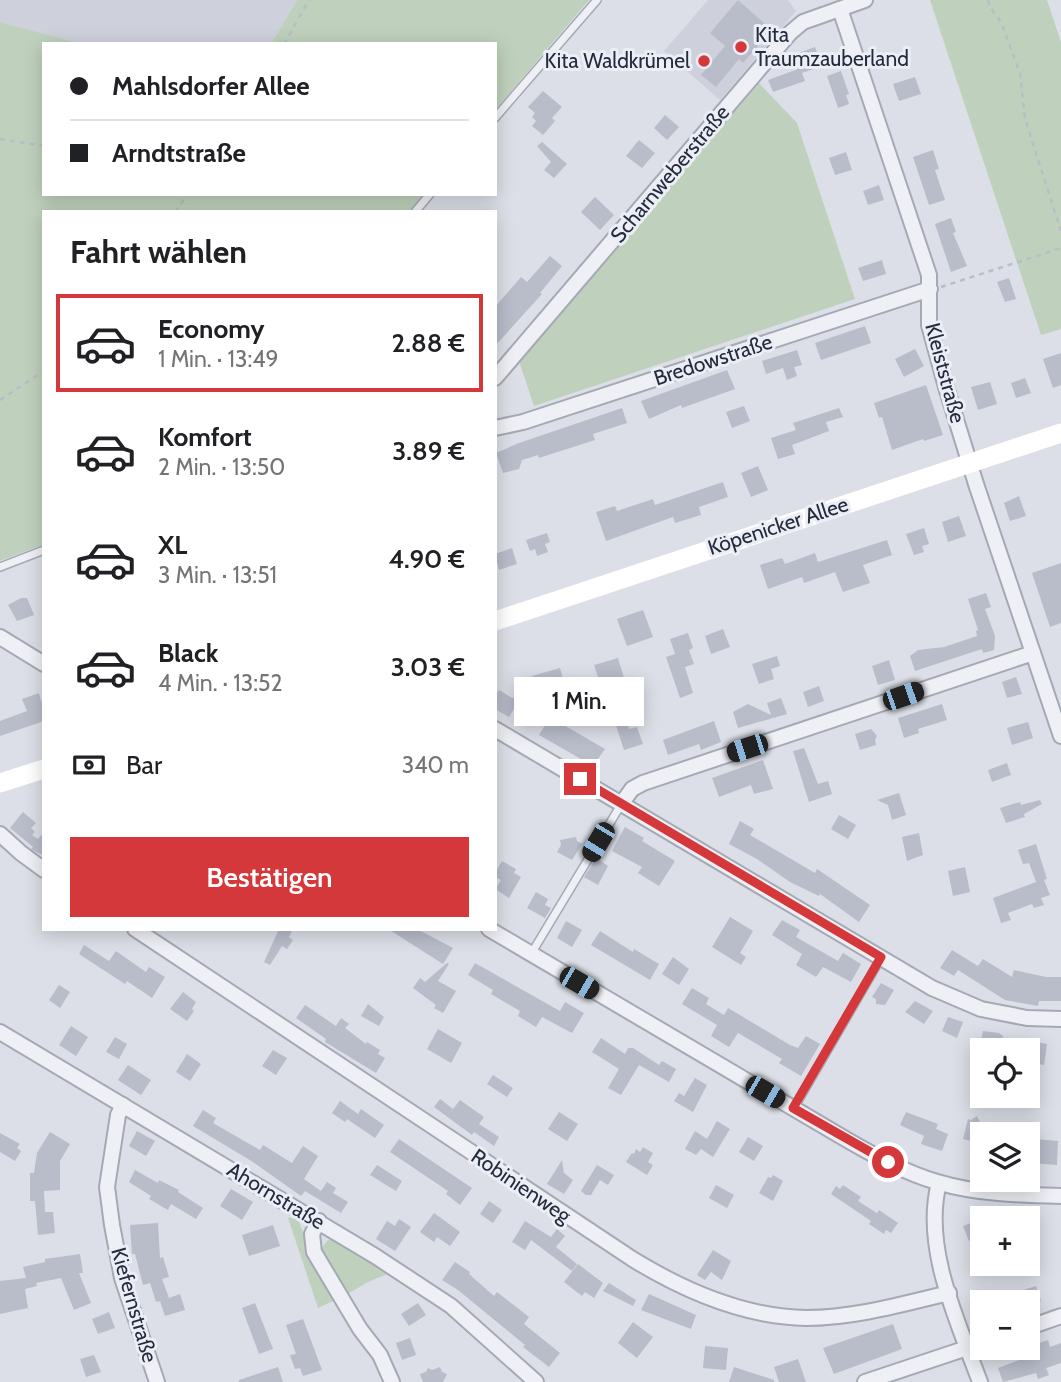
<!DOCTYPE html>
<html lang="de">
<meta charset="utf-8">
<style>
body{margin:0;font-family:Cabin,sans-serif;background:#f6f6f6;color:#202124;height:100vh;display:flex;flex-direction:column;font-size:26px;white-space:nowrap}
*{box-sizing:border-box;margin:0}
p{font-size:23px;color:#757577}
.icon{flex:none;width:38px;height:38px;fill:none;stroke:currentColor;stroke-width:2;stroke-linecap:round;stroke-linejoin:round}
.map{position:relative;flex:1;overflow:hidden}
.side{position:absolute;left:42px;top:210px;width:455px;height:721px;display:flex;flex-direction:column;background:#fff;border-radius:0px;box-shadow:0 4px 18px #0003}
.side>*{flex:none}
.hud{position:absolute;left:42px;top:42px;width:455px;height:154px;border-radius:0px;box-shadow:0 4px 18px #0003;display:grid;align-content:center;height:154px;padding:0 28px;background:#fff}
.tools{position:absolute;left:970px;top:1038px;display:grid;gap:14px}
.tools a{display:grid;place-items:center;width:70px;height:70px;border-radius:0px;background:#fff;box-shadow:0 4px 18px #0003;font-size:35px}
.end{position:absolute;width:32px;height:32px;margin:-16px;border:9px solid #d5383b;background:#fff;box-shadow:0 0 0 4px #fff}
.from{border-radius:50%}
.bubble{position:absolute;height:49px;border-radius:0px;background:#fff;box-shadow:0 4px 18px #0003;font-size:23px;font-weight:600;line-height:49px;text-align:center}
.car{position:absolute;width:21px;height:42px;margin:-21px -10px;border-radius:9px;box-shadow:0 0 5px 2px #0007;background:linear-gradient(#222 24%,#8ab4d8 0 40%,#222 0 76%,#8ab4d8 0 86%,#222 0)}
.hud b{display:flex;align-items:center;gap:24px;height:66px;font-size:26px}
.hud b+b{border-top:2px solid #e0e0e0}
.hud i{width:18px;height:18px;background:#202124}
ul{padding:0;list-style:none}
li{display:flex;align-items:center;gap:21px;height:98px;margin:0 14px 10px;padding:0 14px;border:4px solid transparent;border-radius:0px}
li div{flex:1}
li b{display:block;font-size:26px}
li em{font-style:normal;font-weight:600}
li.current{border-color:#d5383b}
li>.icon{width:63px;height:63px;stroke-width:1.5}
h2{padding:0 28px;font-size:32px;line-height:84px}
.pay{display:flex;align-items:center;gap:18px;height:77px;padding:0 28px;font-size:26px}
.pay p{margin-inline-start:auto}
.action{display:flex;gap:14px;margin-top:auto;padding:14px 28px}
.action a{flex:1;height:80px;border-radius:0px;background:#d5383b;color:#fff;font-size:28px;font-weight:600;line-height:80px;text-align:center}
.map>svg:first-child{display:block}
.built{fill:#ced1dc}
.green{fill:#bfd1bc}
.building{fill:#b9bdca}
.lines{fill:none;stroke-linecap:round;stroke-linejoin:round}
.lane-casing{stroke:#a5a9b4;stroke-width:10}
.street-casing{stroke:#a5a9b4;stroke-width:18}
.path{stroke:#babdc5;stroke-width:2.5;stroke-dasharray:5 5;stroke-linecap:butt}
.lane{stroke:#eff0f5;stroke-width:7}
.street{stroke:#eff0f5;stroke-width:14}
.secondary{stroke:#fff;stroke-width:19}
.route{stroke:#d5383b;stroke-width:9}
.poi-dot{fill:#d5383b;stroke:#ebeef5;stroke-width:2.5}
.labels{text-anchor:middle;stroke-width:6;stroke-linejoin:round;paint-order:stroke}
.poi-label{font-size:21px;fill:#252b3e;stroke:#ebeef5;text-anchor:start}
.street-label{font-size:21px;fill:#252b3e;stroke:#ebeef5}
</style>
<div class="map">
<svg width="1061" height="1382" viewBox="0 0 1061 1382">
<rect width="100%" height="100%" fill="#dcdfe7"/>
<g class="built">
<polygon points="0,0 297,0 271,44 83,44 0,22"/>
<polygon points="708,0 788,0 796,11 720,100 664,51"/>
</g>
<g class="green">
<polygon points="297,0 589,0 495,110 495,44 271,44"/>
<polygon points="930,0 1047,0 1061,42 1061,329 1041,335"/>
<polygon points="0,22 83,44 44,44 44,194 424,194 409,212 44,212 44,544 0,561"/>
<polygon points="759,83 797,123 855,299 534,406 519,361"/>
<polygon points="297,1216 313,1260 337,1299 318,1308 288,1218"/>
<polygon points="333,1238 392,1272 368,1282 344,1296 321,1249 327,1241"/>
</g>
<g class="building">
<polygon points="738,0 772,30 743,63 739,59 716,87 701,75 725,46 710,33"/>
<polygon points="815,47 822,66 802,73 805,81 773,92 768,80 798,69 793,55"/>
<polygon points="841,71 849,94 846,95 849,104 838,108 827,76"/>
<polygon points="915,77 921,94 899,101 893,84"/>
<polygon points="543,91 562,107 552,118 555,121 543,135 532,126 536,121 532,117 535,113 528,107"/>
<polygon points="665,115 679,127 667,140 654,128"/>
<polygon points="639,140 655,153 642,168 626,156"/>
<polygon points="542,142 567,164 554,178 544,170 551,162 537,146"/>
<polygon points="933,150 939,169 935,170 945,200 929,205 913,157"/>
<polygon points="846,152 852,170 835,175 829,158"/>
<polygon points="879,185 884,200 868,205 863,191"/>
<polygon points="595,197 614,215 600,230 581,212"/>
<polygon points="951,218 956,232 953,233 967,266 951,272 935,224"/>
<polygon points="550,256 562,266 540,293 542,294 495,346 495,307 521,277 527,282"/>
<polygon points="882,260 886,274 863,281 858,268"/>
<polygon points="1009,278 1016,299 1005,302 997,282"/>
<polygon points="865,326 871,343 821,360 815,343"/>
<polygon points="915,349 924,366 904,377 895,359"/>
<polygon points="797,350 802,365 794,367 797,376 787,380 783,368 766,374 762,361"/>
<polygon points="1061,353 1061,385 1053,388 1043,359"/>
<polygon points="727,370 735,389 682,408 681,405 649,419 641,401"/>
<polygon points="1025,378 1031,393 1016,398 1011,383"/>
<polygon points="990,382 997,404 978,410 971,387"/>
<polygon points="926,385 943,435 924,441 923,439 892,450 882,417 879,418 874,403"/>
<polygon points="744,406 750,421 732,428 726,412"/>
<polygon points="622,408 627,423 593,434 595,440 539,458 538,455 522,460 519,469 503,473 496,453 519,443"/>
<polygon points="839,408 843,417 826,422 829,431 792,445 795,454 778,459 771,438 796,430 793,423"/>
<polygon points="758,466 768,490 751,497 741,473"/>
<polygon points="723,482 728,497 699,507 701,515 675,523 673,517 606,541 596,512 615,506 617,511 653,499 655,505"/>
<polygon points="1019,496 1026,516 1010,521 1004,503"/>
<polygon points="959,516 966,536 948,542 942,522"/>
<polygon points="924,528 929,544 922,546 924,552 914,555 906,534"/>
<polygon points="547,533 550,542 545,544 548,552 537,556 535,549 530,551 526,540"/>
<polygon points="887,540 892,555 863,565 870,583 843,592 835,572 804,583 802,577 768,589 760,565 782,558 785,564 815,553 818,562"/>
<polygon points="512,548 517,564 499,570 495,554"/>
<polygon points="1061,563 1061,623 1050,627 1032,573"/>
<polygon points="986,593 991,607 985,609 995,636 994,650 983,653 982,649 915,671 910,656 918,650 944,647 977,636 976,631 978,630 968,599"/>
<polygon points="21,598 27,598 34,615 17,621 8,605"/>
<polygon points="643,610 653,637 627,646 617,619"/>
<polygon points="723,629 730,647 711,654 705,636"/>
<polygon points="688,633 693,648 689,650 694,664 685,667 693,693 680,698 666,657 675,654 670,639"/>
<polygon points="777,656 780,666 771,669 774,679 759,684 752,664"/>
<polygon points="618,658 624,678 601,686 594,665"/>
<polygon points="889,660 895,680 878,685 872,666"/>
<polygon points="560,668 564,682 544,687 548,695 531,701 527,685 534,682 532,676"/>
<polygon points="1016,677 1022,694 1007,698 1002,682"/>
<polygon points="819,686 824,701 808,707 803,692"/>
<polygon points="499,690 512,698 523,694 509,717 495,709 495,696"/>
<polygon points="39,693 41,701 44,701 44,721 0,736 0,721 27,711 22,699"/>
<polygon points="781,698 787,714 738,728 733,712 748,704 771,715 767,703"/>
<polygon points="942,704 947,720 918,729 919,733 904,738 898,718"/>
<polygon points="550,717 605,749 593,766 539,735"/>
<polygon points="626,718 629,729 637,727 643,744 624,750 615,722"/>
<polygon points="714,721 721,742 701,750 699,744 668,755 663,740"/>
<polygon points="1028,722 1033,738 1012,745 1007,728"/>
<polygon points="871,729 877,736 875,740 876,745 860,750 855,734"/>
<polygon points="804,748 818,784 828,781 832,794 809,802 793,751"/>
<polygon points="763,760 773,789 754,794 751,785 719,797 712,778"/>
<polygon points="1007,763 1011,775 992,782 988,770"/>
<polygon points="899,793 906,815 892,820 888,805 877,800"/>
<polygon points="1040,800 1042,804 1024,814 1025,817 1006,823 1000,808 1020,802 1021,805"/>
<polygon points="23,812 36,823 31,828 35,832 32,835 38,839 44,832 44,856 31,849 33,847 10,828"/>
<polygon points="839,815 856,825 848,839 831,829"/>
<polygon points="740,821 754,829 750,835 815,873 817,869 870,905 859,922 820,894 819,896 790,882 757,859 729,844"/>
<polygon points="625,827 644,838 642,841 675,861 659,886 638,873 642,867 612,851"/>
<polygon points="919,833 923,855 907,861 902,837"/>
<polygon points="576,837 577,841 582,844 572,860 557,852 561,845 560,840"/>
<polygon points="1036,844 1047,879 1044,880 1050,895 1041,898 1044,905 1034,908 1032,904 1008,913 1011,920 1001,923 993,898 1036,882 1029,863 1023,864 1018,850"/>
<polygon points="596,858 608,866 598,885 584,877"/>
<polygon points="502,861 516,869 514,873 521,877 509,898 495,889 501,880 495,877 495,873"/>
<polygon points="965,867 970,892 953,896 948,871"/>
<polygon points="536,892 548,899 545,905 551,908 545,918 527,908"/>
<polygon points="730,917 753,931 740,953 746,957 741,965 712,947"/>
<polygon points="782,920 800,930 796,937 838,961 843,953 861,964 851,982 823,967 816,977 796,965 802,954 772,935"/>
<polygon points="566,921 582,930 572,947 557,938"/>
<polygon points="279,929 293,929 289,937 293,940 287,949 282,946 270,965 264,962"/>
<polygon points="388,929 417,929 453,948 443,964"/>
<polygon points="600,931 633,952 634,949 659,964 650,980 591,945"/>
<polygon points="84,945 109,961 116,951 146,972 149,967 165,977 152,998 127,981 125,984 79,954"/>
<polygon points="952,950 978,966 983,959 1012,977 1014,970 1046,977 1061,977 1061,1001 1039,1001 1038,1006 1005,1000 958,970 954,976 940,968"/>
<polygon points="673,957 689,969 679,985 662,974"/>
<polygon points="447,963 449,964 438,981 456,991 443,1013 434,1008 436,1005 413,988 420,978 425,982"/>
<polygon points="475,963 560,1011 565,1002 584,1013 572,1033 542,1017 536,1027 518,1016 520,1011 491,994 493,990 468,975"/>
<polygon points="881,983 894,990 885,1005 876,1004 876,999 872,997"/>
<polygon points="59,985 70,992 60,1008 49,1000"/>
<polygon points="692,988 709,998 706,1004 724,1015 728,1008 790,1045 798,1048 806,1036 820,1044 801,1076 779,1063 782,1059 738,1033 729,1047 711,1036 717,1025 682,1004"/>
<polygon points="183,992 196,1002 192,1009 194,1011 187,1021 170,1009"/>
<polygon points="915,1001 933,1011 924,1024 905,1012"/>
<polygon points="368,1004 384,1017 379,1026 361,1016"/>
<polygon points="305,1005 336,1026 341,1018 349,1024 345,1028 366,1044 367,1042 380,1050 378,1054 385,1058 376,1073 325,1042 326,1039 296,1018"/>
<polygon points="948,1017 963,1022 957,1038 942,1031"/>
<polygon points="71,1026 88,1037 76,1056 59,1045"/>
<polygon points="438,1029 462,1043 451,1063 427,1049"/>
<polygon points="983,1031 999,1033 1003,1036 1000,1050 980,1045"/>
<polygon points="115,1037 127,1044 119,1059 106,1052"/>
<polygon points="601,1038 625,1054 628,1048 633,1048 659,1065 662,1061 676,1069 669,1082 639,1065 621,1095 608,1088 619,1069 592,1052"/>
<polygon points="1024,1039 1047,1044 1044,1065 1027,1062 1027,1050 1022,1050"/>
<polygon points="273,1050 287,1058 276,1075 262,1066"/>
<polygon points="187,1054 201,1064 190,1081 176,1072"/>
<polygon points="128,1065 151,1080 141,1095 118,1080"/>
<polygon points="493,1075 513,1088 507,1097 487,1084"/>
<polygon points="695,1078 707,1085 693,1112 674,1101 679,1093 684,1096"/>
<polygon points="440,1099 453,1109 460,1100 484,1117 479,1124 499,1137 494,1146 474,1132 472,1135 434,1107"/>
<polygon points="340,1101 358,1114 361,1109 384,1125 375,1138 347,1119 345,1122 332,1113"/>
<polygon points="203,1110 216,1118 213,1123 260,1150 263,1145 292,1163 303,1146 318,1156 304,1179 321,1191 327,1182 336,1188 333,1193 348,1202 341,1213 305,1191 301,1196 253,1162 193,1126"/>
<polygon points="559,1112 578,1124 567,1141 548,1129"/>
<polygon points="906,1112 938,1124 936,1129 948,1134 942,1151 921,1144 924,1136 900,1125"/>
<polygon points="977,1116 980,1122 984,1123 979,1143 963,1139 968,1119 971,1120"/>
<polygon points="717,1121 730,1129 713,1157 701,1149 696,1155 685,1149 695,1131 707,1139"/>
<polygon points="137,1131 155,1141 146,1156 129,1146"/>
<polygon points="50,1132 70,1144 60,1161 60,1190 44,1191 45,1212 53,1212 55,1233 38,1235 35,1201 30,1201 30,1173 34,1173 37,1153"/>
<polygon points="0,1133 20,1144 17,1148 21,1151 15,1161 0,1152"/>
<polygon points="748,1137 763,1146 754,1161 739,1152"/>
<polygon points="399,1139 472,1188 460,1205 446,1194 448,1191 390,1152"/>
<polygon points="1034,1139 1058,1141 1057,1165 1032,1163"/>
<polygon points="643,1147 653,1153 648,1162 653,1165 647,1175 626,1162 632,1153 634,1154 636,1149 640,1152"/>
<polygon points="562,1160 564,1173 573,1180 564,1194 547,1184"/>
<polygon points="377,1165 402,1181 396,1191 370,1175"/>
<polygon points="597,1165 614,1175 608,1185 600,1180 591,1195 586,1195 581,1191"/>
<polygon points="135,1170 158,1183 159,1180 179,1190 178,1192 203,1208 196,1219 171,1204 168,1210 149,1199 151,1196 129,1182"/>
<polygon points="773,1175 783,1181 773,1201 759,1193 768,1177 771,1178"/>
<polygon points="716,1185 734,1195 727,1208 709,1198"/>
<polygon points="843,1185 861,1197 858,1201 877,1213 879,1210 898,1223 891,1233 886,1230 884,1234 869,1224 871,1221 831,1194 836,1186 840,1189"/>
<polygon points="231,1189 253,1202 242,1220 220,1206"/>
<polygon points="489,1201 502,1210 493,1223 480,1214"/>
<polygon points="434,1213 460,1232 450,1246 437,1237 434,1242 420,1232"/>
<polygon points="399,1219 411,1227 395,1251 376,1239 387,1221 395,1226"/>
<polygon points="979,1220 982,1237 969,1241 963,1226"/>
<polygon points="525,1221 551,1237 557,1229 565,1236 556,1247 577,1264 572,1271 531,1240 525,1250 512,1242"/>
<polygon points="158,1223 160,1258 163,1257 169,1277 162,1279 169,1298 180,1294 185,1310 165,1316 160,1301 156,1302 150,1283 143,1285 135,1254 132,1254 130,1225"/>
<polygon points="273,1225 280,1246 249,1256 242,1235"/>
<polygon points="713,1250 731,1261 722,1280 711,1272 705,1280 697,1275"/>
<polygon points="80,1254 83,1273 79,1273 91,1303 74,1310 61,1278 36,1283 37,1286 25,1289 28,1308 0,1314 0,1281 26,1278 23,1267 45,1262 45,1259"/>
<polygon points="455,1262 470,1272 469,1274 494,1296 497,1292 529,1317 524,1324 560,1353 549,1367 523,1347 525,1345 458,1290 442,1280"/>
<polygon points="578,1264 603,1283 594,1298 585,1292 582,1296 564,1282"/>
<polygon points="609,1283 636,1300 633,1306 603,1291"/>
<polygon points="1036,1286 1041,1301 1027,1306 1020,1291"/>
<polygon points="649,1294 696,1315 691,1329 641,1310"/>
<polygon points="255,1303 273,1349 259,1354 242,1308"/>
<polygon points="418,1303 426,1315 409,1326 401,1314"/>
<polygon points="109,1312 115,1328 98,1334 92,1319"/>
<polygon points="303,1319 322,1370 303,1376 300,1368 295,1369 290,1355 296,1354 286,1325"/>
<polygon points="633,1322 653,1337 637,1358 618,1343"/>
<polygon points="893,1324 902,1349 834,1374 823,1348"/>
<polygon points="410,1338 416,1355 402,1360 396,1343"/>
<polygon points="1048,1340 1050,1347 1061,1343 1061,1363 1046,1368 1049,1375 1038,1379 1036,1373 1003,1382 998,1368 1030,1356 1027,1347"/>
<polygon points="705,1346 728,1348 726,1370 703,1368"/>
<polygon points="94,1355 101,1372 86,1377 80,1359"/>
<polygon points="798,1359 806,1382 779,1382 774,1367"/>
<polygon points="278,1367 283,1382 239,1382 239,1380"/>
<polygon points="440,1367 442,1372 447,1374 443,1382 423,1382 420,1374 426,1372 428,1368 432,1370"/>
<polygon points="734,1367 774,1380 774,1382 729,1382"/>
</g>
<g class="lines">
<g class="lane-casing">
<g id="lane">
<polyline points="495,118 597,0"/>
<polyline points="415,212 430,194"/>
<polyline points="0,567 44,550"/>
<polyline points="531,954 622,803"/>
<polyline points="794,1108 881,958"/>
</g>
</g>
<g class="street-casing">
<g id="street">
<polyline points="840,9 929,275 929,325 946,387 976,484 1061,736"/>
<polyline points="495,378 790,33 803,22 865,0"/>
<polyline points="495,428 523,422 930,289"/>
<polyline points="0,637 44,664"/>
<polyline points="495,729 932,988 981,1009 1027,1018 1061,1019"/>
<polyline points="622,803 632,789 643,783 1033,653"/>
<polyline points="0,834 21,853 44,870"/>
<path d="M135,929L634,1260C685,1291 745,1317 806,1318C854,1318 903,1304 949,1293"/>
<path d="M489,929L849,1141C877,1157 906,1173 937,1182C977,1194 1020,1195 1061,1196"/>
<polyline points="0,1032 375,1256 451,1306 536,1382"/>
<polyline points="123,1105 118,1115 107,1187 112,1225 122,1278 157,1382"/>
<path d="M939,1183C922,1247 958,1322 980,1382"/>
<polyline points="319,1221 312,1234 314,1252 360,1329 380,1355 392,1382"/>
<polyline points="1027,1328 1061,1316"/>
<polyline points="865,1382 982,1343"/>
</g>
</g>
<g class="path">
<polyline points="988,0 990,7 1001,22 1020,73 1025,119 1061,231"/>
<polyline points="284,44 309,0"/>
<polyline points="0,139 44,146"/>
<polyline points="175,212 188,194"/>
<polyline points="941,287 1061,248"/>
<polyline points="0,400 44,371"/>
</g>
<use href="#lane" class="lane"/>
<use href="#street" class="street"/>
<g class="secondary">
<polyline points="495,621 1061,433"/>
<polyline points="0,783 44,769"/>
</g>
</g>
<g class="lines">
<polyline class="route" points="580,779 881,957 793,1108 888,1162"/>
</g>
<g class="poi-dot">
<circle cx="741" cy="47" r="7"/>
<circle cx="704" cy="61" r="7"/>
</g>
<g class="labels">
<g class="poi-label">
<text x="755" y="42">Kita<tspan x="755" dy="24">Traumzauberland</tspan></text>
<text x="690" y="68" text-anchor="end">Kita Waldkrümel</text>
</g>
<g class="street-label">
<text transform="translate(670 174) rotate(-50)" y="7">Scharnweberstraße</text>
<text transform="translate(713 360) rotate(-18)" y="7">Bredowstraße</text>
<text transform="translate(945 373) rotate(75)" y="7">Kleiststraße</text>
<text transform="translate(778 526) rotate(-18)" y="7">Köpenicker Allee</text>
<text transform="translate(521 1186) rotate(34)" y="7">Robinienweg</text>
<text transform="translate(276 1196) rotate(31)" y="7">Ahornstraße</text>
<text transform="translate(134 1305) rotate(74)" y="7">Kiefernstraße</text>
</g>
</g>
</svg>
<div class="tools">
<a><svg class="icon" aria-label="locate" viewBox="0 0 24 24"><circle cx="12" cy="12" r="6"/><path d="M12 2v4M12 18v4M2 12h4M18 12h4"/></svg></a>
<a><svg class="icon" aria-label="layers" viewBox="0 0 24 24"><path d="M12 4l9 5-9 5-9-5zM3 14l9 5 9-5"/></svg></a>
<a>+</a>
<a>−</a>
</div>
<i class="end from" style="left:888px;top:1162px"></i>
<i class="end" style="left:580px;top:779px"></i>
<div class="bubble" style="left:514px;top:677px;width:130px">1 Min.</div>
<i class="car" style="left:903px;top:696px;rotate:71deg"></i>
<i class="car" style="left:747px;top:748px;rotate:252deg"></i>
<i class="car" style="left:598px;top:842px;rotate:211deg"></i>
<i class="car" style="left:579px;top:983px;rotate:120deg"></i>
<i class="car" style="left:765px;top:1092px;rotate:120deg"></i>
<div class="hud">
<b><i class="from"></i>Mahlsdorfer Allee</b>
<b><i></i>Arndtstraße</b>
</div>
<section class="side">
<h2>Fahrt wählen</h2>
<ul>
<li class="current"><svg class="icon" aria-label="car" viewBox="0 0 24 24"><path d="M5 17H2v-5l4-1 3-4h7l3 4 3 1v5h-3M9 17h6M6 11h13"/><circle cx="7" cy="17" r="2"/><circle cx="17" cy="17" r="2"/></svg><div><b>Economy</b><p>1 Min. · 13:49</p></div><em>2.88 €</em></li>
<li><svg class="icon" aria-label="car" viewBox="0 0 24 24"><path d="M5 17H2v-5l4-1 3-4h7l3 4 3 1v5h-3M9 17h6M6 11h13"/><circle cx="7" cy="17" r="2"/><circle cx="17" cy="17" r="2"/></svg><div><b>Komfort</b><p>2 Min. · 13:50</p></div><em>3.89 €</em></li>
<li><svg class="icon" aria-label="car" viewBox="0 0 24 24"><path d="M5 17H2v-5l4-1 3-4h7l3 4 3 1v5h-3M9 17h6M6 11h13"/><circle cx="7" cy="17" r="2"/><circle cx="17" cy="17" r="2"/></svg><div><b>XL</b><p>3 Min. · 13:51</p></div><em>4.90 €</em></li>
<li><svg class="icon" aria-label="car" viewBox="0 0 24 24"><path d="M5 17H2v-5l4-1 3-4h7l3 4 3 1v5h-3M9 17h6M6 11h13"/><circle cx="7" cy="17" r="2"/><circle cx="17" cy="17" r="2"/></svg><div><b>Black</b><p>4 Min. · 13:52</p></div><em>3.03 €</em></li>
</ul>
<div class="pay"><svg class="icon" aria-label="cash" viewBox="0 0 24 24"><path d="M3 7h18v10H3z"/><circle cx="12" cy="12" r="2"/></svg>Bar<p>340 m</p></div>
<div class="action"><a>Bestätigen</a></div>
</section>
</div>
